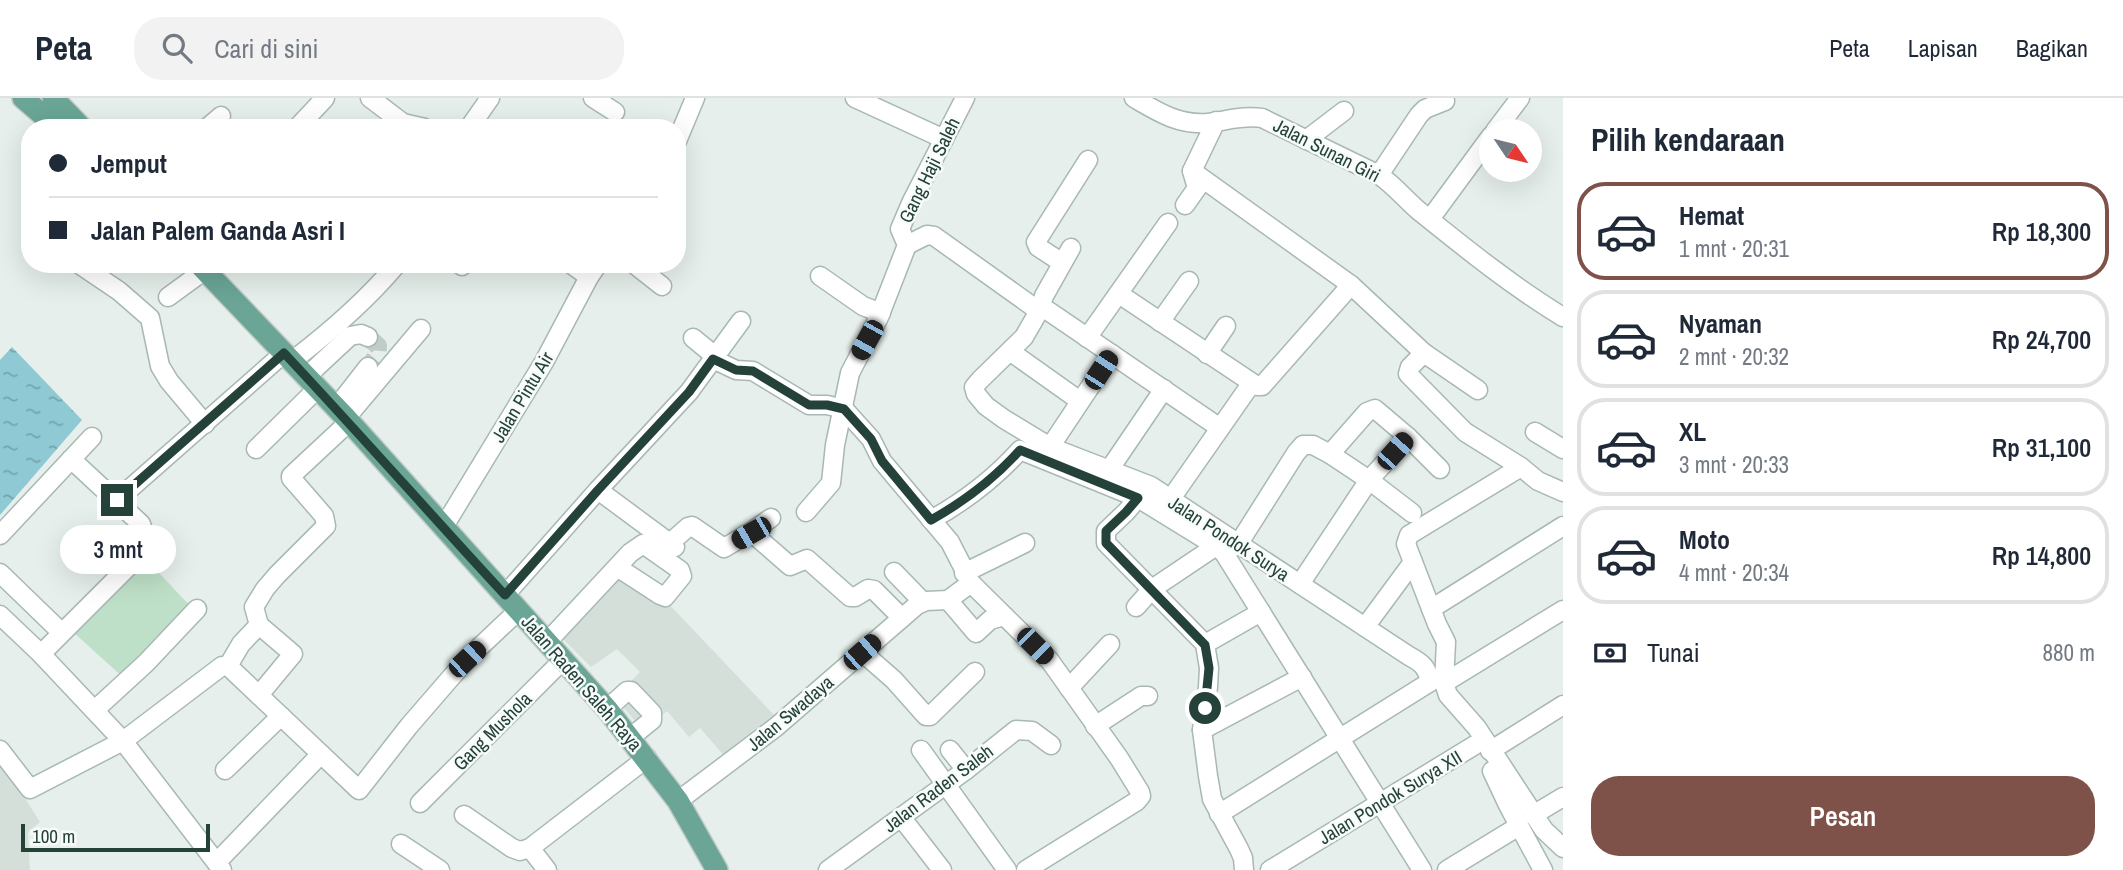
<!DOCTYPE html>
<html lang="id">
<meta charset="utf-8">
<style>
body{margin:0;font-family:"Archivo Narrow",sans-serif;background:#f2f2f3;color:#1f2937;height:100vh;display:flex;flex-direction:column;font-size:26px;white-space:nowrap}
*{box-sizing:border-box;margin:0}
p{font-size:23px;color:#747a83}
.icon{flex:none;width:38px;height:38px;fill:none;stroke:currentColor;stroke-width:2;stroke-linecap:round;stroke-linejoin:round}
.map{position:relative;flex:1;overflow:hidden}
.details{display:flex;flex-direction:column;background:#fff;width:560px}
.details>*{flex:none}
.banner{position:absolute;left:21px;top:21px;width:665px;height:154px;border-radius:28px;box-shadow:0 7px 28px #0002;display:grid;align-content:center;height:154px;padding:0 28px;background:#fff}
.needle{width:46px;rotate:125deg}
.buttons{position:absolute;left:1479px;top:21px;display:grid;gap:14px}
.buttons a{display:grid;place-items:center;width:63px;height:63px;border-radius:50%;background:#fff;box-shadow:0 7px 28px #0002;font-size:35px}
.scale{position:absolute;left:21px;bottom:18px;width:189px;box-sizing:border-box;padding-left:7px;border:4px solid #24423a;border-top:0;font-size:19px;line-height:24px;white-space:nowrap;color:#24423a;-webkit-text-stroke:5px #f7fbf9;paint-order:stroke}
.end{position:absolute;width:32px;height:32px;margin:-16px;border:9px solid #24423a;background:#fff;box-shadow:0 0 0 4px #fff}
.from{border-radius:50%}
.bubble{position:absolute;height:49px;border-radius:24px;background:#fff;box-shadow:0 7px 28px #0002;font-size:23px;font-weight:600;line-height:49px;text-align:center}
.car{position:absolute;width:21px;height:42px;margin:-21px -10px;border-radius:9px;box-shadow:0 0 5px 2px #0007;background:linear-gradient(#222 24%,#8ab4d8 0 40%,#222 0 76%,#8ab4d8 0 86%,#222 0)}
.banner b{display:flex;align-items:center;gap:24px;height:66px;font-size:26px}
.banner b+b{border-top:2px solid #e0e1e3}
.banner i{width:18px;height:18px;background:#1f2937}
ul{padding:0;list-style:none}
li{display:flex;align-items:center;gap:21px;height:98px;margin:0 14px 10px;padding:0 14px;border:4px solid #e0e1e3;border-radius:28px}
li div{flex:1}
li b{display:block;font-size:26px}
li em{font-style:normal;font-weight:600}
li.active{border-color:#7f5249}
li>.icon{width:63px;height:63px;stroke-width:1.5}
h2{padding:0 28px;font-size:32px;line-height:84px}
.pay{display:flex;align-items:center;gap:18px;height:77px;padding:0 28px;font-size:26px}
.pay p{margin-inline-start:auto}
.action{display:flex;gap:14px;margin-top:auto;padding:14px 28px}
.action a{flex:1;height:80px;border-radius:28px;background:#7f5249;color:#fff;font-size:28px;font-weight:600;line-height:80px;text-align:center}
header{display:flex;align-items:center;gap:42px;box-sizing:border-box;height:98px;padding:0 35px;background:#fff;border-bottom:2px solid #e0e1e3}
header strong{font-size:33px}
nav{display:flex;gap:38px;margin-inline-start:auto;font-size:24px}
.search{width:490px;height:63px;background:#f2f2f3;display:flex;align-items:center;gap:18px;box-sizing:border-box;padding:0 24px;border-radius:28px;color:#747a83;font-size:26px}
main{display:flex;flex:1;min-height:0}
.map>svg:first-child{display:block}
.built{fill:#d4dfda}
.green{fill:#bfe0c8}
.water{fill:url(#water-ripples)}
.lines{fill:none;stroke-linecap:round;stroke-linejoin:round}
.minor-tunnel{stroke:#bfccc8;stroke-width:18;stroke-dasharray:18 9;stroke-linecap:butt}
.minor-casing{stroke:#a8b8b2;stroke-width:21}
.major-casing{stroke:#c2cac8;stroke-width:24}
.minor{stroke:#fff;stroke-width:18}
.major{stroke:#6aa596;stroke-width:21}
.route{stroke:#24423a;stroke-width:9}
.labels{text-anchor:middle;stroke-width:5;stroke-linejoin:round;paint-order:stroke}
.street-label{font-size:19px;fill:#24423a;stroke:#f7fbf9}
</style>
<header>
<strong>Peta</strong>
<div class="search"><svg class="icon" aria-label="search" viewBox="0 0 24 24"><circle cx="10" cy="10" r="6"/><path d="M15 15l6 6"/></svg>Cari di sini</div>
<nav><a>Peta</a><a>Lapisan</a><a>Bagikan</a></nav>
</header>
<main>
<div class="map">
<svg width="1563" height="772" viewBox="0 0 1563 772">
<defs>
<pattern id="water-ripples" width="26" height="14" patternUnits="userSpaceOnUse" patternTransform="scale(1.75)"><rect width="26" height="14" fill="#8ec9d4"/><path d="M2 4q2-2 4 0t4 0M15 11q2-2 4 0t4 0" fill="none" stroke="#74a5ad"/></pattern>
</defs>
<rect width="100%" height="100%" fill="#e6efeb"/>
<g class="built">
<polygon points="616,473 664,501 776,619 726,660 700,630 689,639 667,613 643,632 615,600 640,574 617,551 591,569 558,536"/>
<polygon points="0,656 32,697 26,702 40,724 28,734 30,772 0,772"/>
</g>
<polygon class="green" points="142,457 192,510 126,582 72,533"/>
<polygon class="water" points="12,249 82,322 0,417 0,262"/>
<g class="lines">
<polyline class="minor-tunnel" points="368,239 378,248 377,258 368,269"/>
<g class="minor-casing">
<g id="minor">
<polyline points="370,0 403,25 425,30"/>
<polyline points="593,0 615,14"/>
<polyline points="855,0 944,41"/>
<path d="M1134,0C1158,14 1178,27 1207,25C1226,23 1243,17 1262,20L1379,77C1394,87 1405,101 1419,113C1465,150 1512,188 1563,219"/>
<polyline points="207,30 221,18"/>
<polyline points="297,30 325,0"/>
<polyline points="469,30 490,0"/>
<polyline points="1495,33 1520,0"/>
<polyline points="1306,42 1344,13"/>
<polyline points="677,43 695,0"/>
<polyline points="1379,77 1419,17 1425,11 1445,3"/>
<polyline points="1185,107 1197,90 1192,73 1216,23"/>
<polyline points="1430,121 1491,38"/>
<polyline points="907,147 927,137 934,138 1039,213"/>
<path d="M1071,150L1044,198L1039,213L1024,239L980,282L974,289L976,296L986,308L1004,321L1050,349L1151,388L1409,558C1422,565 1427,569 1430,584"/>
<polyline points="1061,164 1038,149 1036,144 1088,62"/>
<polyline points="79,166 119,193 150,220 160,268 169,283 205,326"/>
<polyline points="460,166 462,168"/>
<polyline points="571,166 589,179"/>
<polyline points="634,166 662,188"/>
<polyline points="820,178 863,208 881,215"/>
<polyline points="1351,187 1424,255 1478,292"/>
<polyline points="1119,196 1257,288 1262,288 1351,187 1192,73"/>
<polyline points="168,199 205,172"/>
<polyline points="1041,208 1220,330"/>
<polyline points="1160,224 1189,183"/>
<polyline points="693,240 715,258"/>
<polyline points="1087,240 1168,125"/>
<polyline points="1011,254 1080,303"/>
<polyline points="1424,255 1410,269 1408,276 1465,334 1521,369 1538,383 1563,394"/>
<polyline points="1207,256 1226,228"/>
<polyline points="713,261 736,272 753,273 809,307 827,307 844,311 871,341 882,363 950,444 971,485 1050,563 1119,660 1140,694 1141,698 1137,703 1026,772"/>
<path d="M292,263C330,234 366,203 397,166"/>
<polyline points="306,279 350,238 361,236 368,239"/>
<polyline points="336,310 368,269"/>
<polyline points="346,320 421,231"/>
<polyline points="1535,334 1563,351"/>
<polyline points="1050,349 1112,256"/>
<polyline points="256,351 317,291"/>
<polyline points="1330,356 1367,314 1375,311 1408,339 1440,371"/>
<polyline points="1521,369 1409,437 1406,446 1437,526 1446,544 1444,585 1448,597 1477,630 1544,732 1563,750"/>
<polyline points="1109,372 1164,291"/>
<polyline points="598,392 675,449"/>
<polyline points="117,402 284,255"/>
<polyline points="1170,402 1251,286"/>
<polyline points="806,414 831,385 835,347 850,275 879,219 907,147 900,131 912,103 965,0"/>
<path d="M931,422C965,403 994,381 1020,352L1138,400"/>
<polyline points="443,430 544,264 589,179 598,166"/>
<polyline points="751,434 771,420"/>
<polyline points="0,437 92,339"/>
<polyline points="670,445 688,429 692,428 724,450 751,434 790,468 807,461 850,499 855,499 868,491 874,492 902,520"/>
<polyline points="1230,451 1239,445 1296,355 1303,347 1313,347 1330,356 1369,382 1412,415"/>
<polyline points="894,474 923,504"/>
<polyline points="0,475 61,534"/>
<polyline points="964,475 1025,445"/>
<polyline points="1300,486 1369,382 1408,339"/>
<polyline points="505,497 598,392 689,294 741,223"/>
<polyline points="948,502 976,535 990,522 1004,518"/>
<polyline points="1136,509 1152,491 1216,448"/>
<polyline points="1431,511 1563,428"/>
<polyline points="0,517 41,556 123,643 222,772"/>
<polyline points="1365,529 1413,464"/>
<polyline points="548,543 630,455 643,446 680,472 682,478 665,499 660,497 617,469"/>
<polyline points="1205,546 1261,514"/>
<polyline points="862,554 894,582 926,618 930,618 975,574"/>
<polyline points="41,556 142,455 147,447 141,426 71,361"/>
<polyline points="228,568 359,692 409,628 467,561 519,512"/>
<polyline points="1444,585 1563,512"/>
<polyline points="1069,590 1110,546"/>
<polyline points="259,597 293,556 259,527"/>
<polyline points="98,609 146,565 197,511"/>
<polyline points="607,611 627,593 631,593 652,615 652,622 631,639"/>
<polyline points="1095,628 1141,598 1148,598"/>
<polyline points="1202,632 1302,579"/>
<polyline points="0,652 30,691 123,643 222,568 228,568 241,546 259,527 254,509 265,491 277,477 326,428 324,418 291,380 291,378 349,324"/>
<polyline points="921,652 1007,772"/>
<polyline points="950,652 966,672"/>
<polyline points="1490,653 1563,607"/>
<polyline points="225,672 281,618"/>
<polyline points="1492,673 1508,707 1543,772"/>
<polyline points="678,703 776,629 917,507 926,503 948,502 971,485"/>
<polyline points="420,705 564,561"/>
<polyline points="1219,716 1430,584"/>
<polyline points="464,717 512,750 520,753 530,750"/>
<polyline points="1533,717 1563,699"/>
<polyline points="901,719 942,772"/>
<polyline points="401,746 440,772"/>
<polyline points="217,764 321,656"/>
<polyline points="547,772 530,750 647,660"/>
<polyline points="828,772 966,672 1016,632 1032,633 1051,647"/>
<polyline points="1244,772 1243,760 1239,751 1212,701 1208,678 1202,632 1208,589 1209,570 1205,546 1106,445 1106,433 1126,414 1138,400 1216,448 1224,455 1422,772"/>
<polyline points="1270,772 1475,647"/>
<polyline points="1447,772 1519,728"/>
</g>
</g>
<g class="major-casing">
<g id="major">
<polyline points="23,0 58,30"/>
<polyline points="53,0 82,30"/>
<polyline points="199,166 346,320 607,611 678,703 717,772"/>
</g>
</g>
<use href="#minor" class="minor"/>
<use href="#major" class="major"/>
</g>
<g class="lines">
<path class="route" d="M117,402L284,255C359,335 431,417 505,497L598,392L689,294L713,261L736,272L753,273L809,307H827L844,311L871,341L882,363L931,422C965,403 994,381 1020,352L1138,400L1126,414L1106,433V445L1205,547L1209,570L1205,610"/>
</g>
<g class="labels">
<g class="street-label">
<text transform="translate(1327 52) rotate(27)" y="7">Jalan Sunan Giri</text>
<text transform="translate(929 72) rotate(-64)" y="7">Gang Haji Saleh</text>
<text transform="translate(522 299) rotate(-59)" y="7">Jalan Pintu Air</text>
<text transform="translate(1229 440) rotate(33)" y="7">Jalan Pondok Surya</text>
<text transform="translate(582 585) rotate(49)" y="7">Jalan Raden Saleh Raya</text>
<text transform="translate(790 615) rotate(-40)" y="7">Jalan Swadaya</text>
<text transform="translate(492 633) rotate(-45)" y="7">Gang Mushola</text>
<text transform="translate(938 690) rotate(-37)" y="7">Jalan Raden Saleh</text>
<text transform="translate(1390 699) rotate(-31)" y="7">Jalan Pondok Surya XII</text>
</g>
</g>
</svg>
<div class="buttons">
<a><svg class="needle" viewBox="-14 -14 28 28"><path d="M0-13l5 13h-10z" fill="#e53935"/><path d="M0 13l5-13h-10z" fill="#747a83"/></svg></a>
</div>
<div class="scale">100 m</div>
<i class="end from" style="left:1205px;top:610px"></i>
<i class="end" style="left:117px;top:402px"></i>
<div class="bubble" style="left:60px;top:427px;width:116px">3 mnt</div>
<i class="car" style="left:867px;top:242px;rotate:209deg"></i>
<i class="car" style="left:1101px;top:272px;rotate:33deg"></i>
<i class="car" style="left:1395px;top:353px;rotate:42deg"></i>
<i class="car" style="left:751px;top:435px;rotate:240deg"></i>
<i class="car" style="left:1035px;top:548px;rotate:135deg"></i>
<i class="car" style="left:862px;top:554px;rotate:49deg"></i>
<i class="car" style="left:467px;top:561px;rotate:47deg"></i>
<div class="banner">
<b><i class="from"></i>Jemput</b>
<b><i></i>Jalan Palem Ganda Asri I</b>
</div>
</div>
<section class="details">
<h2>Pilih kendaraan</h2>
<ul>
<li class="active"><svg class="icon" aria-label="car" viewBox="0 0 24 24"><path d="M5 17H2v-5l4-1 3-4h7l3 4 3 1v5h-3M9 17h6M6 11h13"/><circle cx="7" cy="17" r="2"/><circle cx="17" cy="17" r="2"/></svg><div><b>Hemat</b><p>1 mnt · 20:31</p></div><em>Rp 18,300</em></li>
<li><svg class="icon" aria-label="car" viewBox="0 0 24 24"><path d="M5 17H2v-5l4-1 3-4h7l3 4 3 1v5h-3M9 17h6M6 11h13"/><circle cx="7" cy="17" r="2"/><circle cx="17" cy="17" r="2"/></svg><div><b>Nyaman</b><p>2 mnt · 20:32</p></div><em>Rp 24,700</em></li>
<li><svg class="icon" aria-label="car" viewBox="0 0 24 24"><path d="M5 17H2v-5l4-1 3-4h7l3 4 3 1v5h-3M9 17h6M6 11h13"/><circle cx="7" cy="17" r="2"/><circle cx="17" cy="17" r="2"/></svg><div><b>XL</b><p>3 mnt · 20:33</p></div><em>Rp 31,100</em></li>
<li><svg class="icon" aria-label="car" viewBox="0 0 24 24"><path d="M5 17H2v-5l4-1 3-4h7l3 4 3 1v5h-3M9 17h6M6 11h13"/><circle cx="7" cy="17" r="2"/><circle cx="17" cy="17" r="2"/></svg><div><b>Moto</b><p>4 mnt · 20:34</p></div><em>Rp 14,800</em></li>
</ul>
<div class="pay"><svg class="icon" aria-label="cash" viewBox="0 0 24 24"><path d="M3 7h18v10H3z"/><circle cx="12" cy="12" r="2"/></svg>Tunai<p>880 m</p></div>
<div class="action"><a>Pesan</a></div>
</section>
</main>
